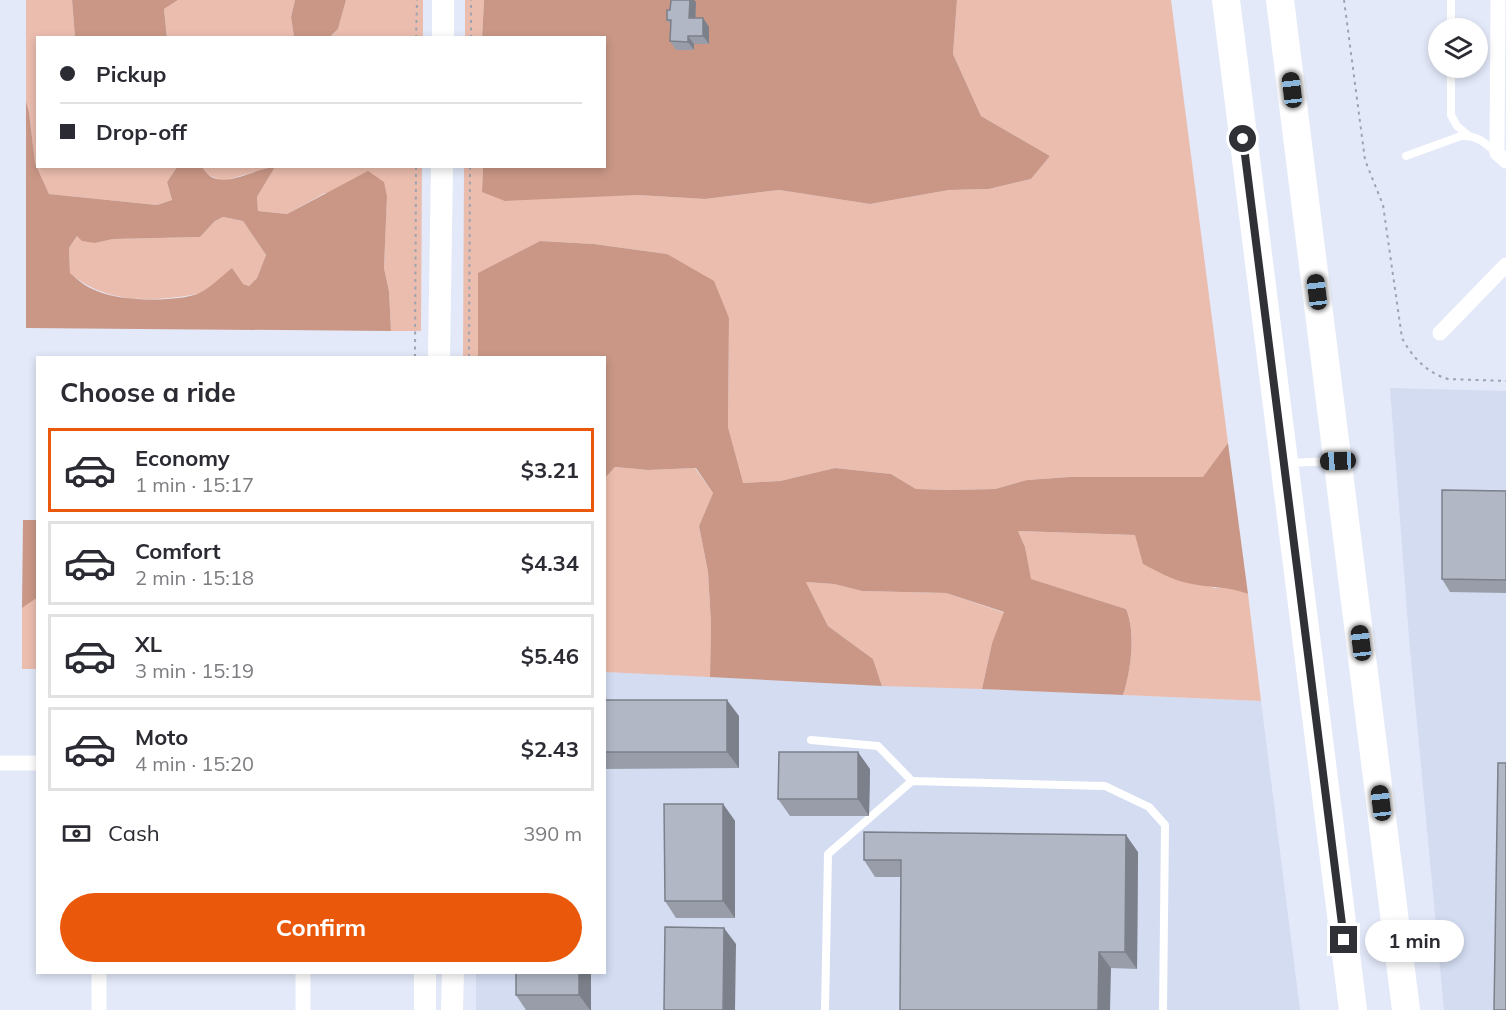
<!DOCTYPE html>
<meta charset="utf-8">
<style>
body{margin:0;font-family:Mulish,sans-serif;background:#f2f2f3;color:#2b2b33;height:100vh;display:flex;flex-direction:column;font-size:22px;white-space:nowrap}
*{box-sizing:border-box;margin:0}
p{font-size:20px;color:#7c7c81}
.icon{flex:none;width:33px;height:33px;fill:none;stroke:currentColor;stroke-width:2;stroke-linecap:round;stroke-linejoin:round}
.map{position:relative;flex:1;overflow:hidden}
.panel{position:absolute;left:36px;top:356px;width:570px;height:618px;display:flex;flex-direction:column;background:#fff;border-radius:0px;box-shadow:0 3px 9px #0003}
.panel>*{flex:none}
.hud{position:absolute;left:36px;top:36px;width:570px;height:132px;border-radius:0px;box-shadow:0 3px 9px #0003;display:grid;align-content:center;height:132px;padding:0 24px;background:#fff}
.controls{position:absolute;left:1428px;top:18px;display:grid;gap:12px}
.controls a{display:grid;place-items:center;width:60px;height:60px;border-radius:50%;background:#fff;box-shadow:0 3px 9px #0003;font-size:30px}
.end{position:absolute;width:27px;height:27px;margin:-14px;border:8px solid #2f3137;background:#fff;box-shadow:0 0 0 3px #fff}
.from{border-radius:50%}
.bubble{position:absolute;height:42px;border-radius:21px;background:#fff;box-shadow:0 3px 9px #0003;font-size:20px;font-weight:700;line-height:42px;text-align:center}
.car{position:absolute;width:18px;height:36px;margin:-18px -9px;border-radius:8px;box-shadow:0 0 4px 2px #0007;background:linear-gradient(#222 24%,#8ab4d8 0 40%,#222 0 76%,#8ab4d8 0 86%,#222 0)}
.hud b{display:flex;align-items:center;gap:21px;height:57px;font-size:22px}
.hud b+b{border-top:2px solid #e1e1e2}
.hud i{width:15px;height:15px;background:#2b2b33}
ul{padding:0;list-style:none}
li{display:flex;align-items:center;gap:18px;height:84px;margin:0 12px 9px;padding:0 12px;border:3px solid #e1e1e2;border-radius:0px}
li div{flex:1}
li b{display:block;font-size:22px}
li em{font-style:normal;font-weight:700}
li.on{border-color:#ea580c}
li>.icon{width:54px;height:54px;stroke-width:1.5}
h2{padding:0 24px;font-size:27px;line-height:72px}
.pay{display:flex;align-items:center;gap:15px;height:66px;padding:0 24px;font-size:22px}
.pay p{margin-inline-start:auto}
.button{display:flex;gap:12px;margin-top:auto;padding:12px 24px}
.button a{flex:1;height:69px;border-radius:36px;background:#ea580c;color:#fff;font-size:24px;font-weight:700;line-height:69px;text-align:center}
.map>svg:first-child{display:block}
.built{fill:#d3dcf1}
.green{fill:#ebbdae}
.forest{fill:#ca9786;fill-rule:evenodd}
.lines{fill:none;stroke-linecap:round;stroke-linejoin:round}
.path{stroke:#9ea3af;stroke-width:2;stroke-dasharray:3 4.5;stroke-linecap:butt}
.lane{stroke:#fff;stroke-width:8}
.street{stroke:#fff;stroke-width:15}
.secondary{stroke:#fff;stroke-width:22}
.highway{stroke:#fff;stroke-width:28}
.wall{fill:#989da9}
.shaded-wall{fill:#7c808a}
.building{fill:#b1b7c5;stroke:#7c808a;stroke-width:1.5}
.route{stroke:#2f3137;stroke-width:8}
</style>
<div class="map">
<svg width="1506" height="1010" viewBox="0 0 1506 1010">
<rect width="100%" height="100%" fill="#e3e9f9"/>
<g class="built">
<polygon points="1390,388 1506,391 1506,1010 1444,1010 1409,638"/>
<polygon points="605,672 1261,701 1300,1010 476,1010 476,972 604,972"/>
</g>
<g class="green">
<polygon points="26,0 72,0 75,37 38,38 38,166 177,167 167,182 172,200 157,205 49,194 35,163 29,112 26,101"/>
<polygon points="178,0 295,0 291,17 294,37 167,37 164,9"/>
<polygon points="346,0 423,0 423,37 330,38 338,29"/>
<polygon points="465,0 484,0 482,37 465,38"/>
<polygon points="957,0 1171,0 1228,443 1204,477 1069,477 1027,480 995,489 949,490 916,489 891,474 835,468 780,481 742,483 728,427 729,318 667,254 594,244 540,241 479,273 478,357 463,357 464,167 483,167 482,192 637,195 705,199 779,190 870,204 949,190 989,189 1031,179 1050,156 981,116 953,54"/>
<polygon points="202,167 271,167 223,181 206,174"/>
<polygon points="275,167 422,167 421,331 391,331 389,291 384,268 387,197 325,193 287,214 258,211 257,197"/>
<path d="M223,217L243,221L266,255L257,278L249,286L243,284C187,297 118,315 70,273L69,248L77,236L95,243L113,239L200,237L215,221Z"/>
<polygon points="615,467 648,470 695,468 713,493 699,526 708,572 711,624 710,677 605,672 605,478"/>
<path d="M1018,531L1135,535L1214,588H1232L1248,594L1261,701L1123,695C1131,671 1136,632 1126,609L1030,579L1025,547Z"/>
<polygon points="806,582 834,584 862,591 946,593 1005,613 992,643 982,689 882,686 873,659 828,626"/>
<polygon points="37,597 37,669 22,669 22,608"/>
</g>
<g class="forest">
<polygon points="72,0 178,0 164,9 167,38 75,37"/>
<polygon points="295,0 346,0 338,29 330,37 294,37 291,17"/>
<polygon points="484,0 957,0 953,54 981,116 1050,156 1031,179 989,189 949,190 870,204 779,190 705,199 637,195 505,201 482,192 483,167 604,166 604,38 482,38"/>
<path d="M26,101L29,112L35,163L49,194L157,205L172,200L167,182L177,167H202C218,195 252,168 275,167L257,197L258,211L287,214L368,171L384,182L387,197L384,268L389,291L391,331L26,328ZM223,217L243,221L266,255L257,278L249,286L243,284L232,268C223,275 205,293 194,295C170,302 119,301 97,291C86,287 78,280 70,273L69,248L77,236L82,241L95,243L113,239L200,237L215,221Z"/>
<path d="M540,241L594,244L667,254L714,281L729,318L728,427L743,483L780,481L835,468L891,474L916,489L949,490L995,489L1027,480L1069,477H1203L1228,443L1248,594C1228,586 1208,588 1187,583C1172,580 1157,571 1143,564L1135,535L1018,531L1025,547L1031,579L1126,609C1136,632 1131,671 1123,695L982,689L992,643L1004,612L946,593L862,591L834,584L806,582L828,626L873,659L882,686L710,677L711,624L708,572L699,526L713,493L696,468L648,470L615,467L605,478L604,357H478V273Z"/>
<polygon points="23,520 37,520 38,597 22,608"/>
</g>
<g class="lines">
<g class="path">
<path d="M1344,0L1365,160L1383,205L1402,338C1412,357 1427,373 1448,379L1506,381"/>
<polyline points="416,38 417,0"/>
<polyline points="471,38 471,0"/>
<polyline points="415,357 416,166"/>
<polyline points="469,357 470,166"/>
</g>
<g class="lane">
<polyline points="1451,28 1451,0"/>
<polyline points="1451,68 1451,115 1457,126 1469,136"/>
<path d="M1406,156L1461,136C1477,135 1485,143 1497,153"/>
<polyline points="1288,463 1333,461"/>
<polyline points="811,740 878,746 912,781"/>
<polyline points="825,1010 828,854 912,781 1105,786 1149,807 1165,825 1163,1010"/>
</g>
<g class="street">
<polyline points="1498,0 1497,153 1506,161"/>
<polyline points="1440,333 1506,265"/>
<polyline points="0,763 38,763"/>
<polyline points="99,1010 99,972"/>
<polyline points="303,1010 303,972"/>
</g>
<g class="secondary">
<polyline points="443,38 443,0"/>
<polyline points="439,357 442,166"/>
<polyline points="425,1010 425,972"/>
<polyline points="452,1010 453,972"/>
</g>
<g class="highway">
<polyline points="1226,0 1353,1010"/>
<polyline points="1280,0 1406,1010"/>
</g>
</g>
<g class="wall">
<polygon points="696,2 695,18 703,18 709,27 709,44 694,44 694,50 676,50 670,41 671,25 667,20 670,10"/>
<polygon points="1506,491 1506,593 1450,592 1442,579"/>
<polygon points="604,700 739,716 739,768 604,769"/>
<polygon points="870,769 869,816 790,816 778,799"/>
<polygon points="723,804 735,821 735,918 676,918 665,901"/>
<polygon points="1138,852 1137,969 1111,968 901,877 875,877 864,860"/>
<polygon points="516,972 591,972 591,1010 526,1010 516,995"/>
</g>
<g class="shaded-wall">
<polygon points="690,0 694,0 696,2 695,26 689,18"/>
<polygon points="703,18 709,27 709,44 703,36"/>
<polygon points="688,36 694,44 694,50 688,42"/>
<polygon points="727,700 739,716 739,768 727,752"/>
<polygon points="858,752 870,769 869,816 858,799"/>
<polygon points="723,804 735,821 735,918 723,901"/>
<polygon points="1126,835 1138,852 1137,969 1125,952"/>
<polygon points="724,928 736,944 735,1010 723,1010"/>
<polygon points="1099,952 1111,968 1110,1010 1098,1010"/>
<polygon points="579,972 591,972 591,1010 590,1010 579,995"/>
</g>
<g class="building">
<polygon points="671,0 690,0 689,18 703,18 703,36 688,36 688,42 670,41 671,20 667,20 667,10 670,10"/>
<polygon points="1442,490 1506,491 1506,580 1442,579"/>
<rect x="604" y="700" width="123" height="52"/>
<polygon points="779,752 858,752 858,799 778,799"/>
<polygon points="1498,763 1506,763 1506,1010 1494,1010"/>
<polygon points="664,804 723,804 723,901 665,901"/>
<polygon points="864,832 1126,835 1125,952 1099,952 1098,1010 900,1010 901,860 864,860"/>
<polygon points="665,927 724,928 723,1010 664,1010"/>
<rect x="516" y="972" width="63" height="23"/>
</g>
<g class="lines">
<polyline class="route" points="1243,139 1344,940"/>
</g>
</svg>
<div class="controls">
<a><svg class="icon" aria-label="layers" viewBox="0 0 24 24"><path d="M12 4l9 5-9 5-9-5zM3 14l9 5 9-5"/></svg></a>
</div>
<i class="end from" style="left:1243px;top:139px"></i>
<i class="end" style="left:1344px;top:940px"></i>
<div class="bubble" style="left:1365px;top:920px;width:99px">1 min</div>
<i class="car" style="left:1292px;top:90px;rotate:353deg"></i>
<i class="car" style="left:1317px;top:292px;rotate:353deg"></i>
<i class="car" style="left:1338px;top:461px;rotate:268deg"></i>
<i class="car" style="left:1361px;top:643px;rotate:353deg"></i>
<i class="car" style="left:1381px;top:803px;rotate:353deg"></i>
<div class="hud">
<b><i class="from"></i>Pickup</b>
<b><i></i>Drop-off</b>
</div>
<section class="panel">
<h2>Choose a ride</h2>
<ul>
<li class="on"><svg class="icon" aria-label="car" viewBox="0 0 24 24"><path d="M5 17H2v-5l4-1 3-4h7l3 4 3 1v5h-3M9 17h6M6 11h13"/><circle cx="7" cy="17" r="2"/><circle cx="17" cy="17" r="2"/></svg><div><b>Economy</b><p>1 min · 15:17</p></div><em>$3.21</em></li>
<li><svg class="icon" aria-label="car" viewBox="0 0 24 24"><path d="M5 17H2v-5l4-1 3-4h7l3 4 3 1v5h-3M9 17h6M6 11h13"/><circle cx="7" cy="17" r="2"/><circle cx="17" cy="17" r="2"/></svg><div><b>Comfort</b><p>2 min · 15:18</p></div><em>$4.34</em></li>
<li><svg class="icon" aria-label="car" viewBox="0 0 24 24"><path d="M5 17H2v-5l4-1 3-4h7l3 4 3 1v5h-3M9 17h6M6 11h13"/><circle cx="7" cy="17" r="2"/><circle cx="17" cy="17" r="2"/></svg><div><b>XL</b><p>3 min · 15:19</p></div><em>$5.46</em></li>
<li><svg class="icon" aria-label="car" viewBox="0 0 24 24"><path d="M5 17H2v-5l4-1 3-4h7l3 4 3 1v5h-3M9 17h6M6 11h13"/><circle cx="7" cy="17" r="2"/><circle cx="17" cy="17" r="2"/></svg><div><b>Moto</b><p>4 min · 15:20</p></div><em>$2.43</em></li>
</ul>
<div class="pay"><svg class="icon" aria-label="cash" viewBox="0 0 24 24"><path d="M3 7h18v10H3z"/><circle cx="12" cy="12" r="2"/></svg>Cash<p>390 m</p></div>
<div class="button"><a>Confirm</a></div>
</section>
</div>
